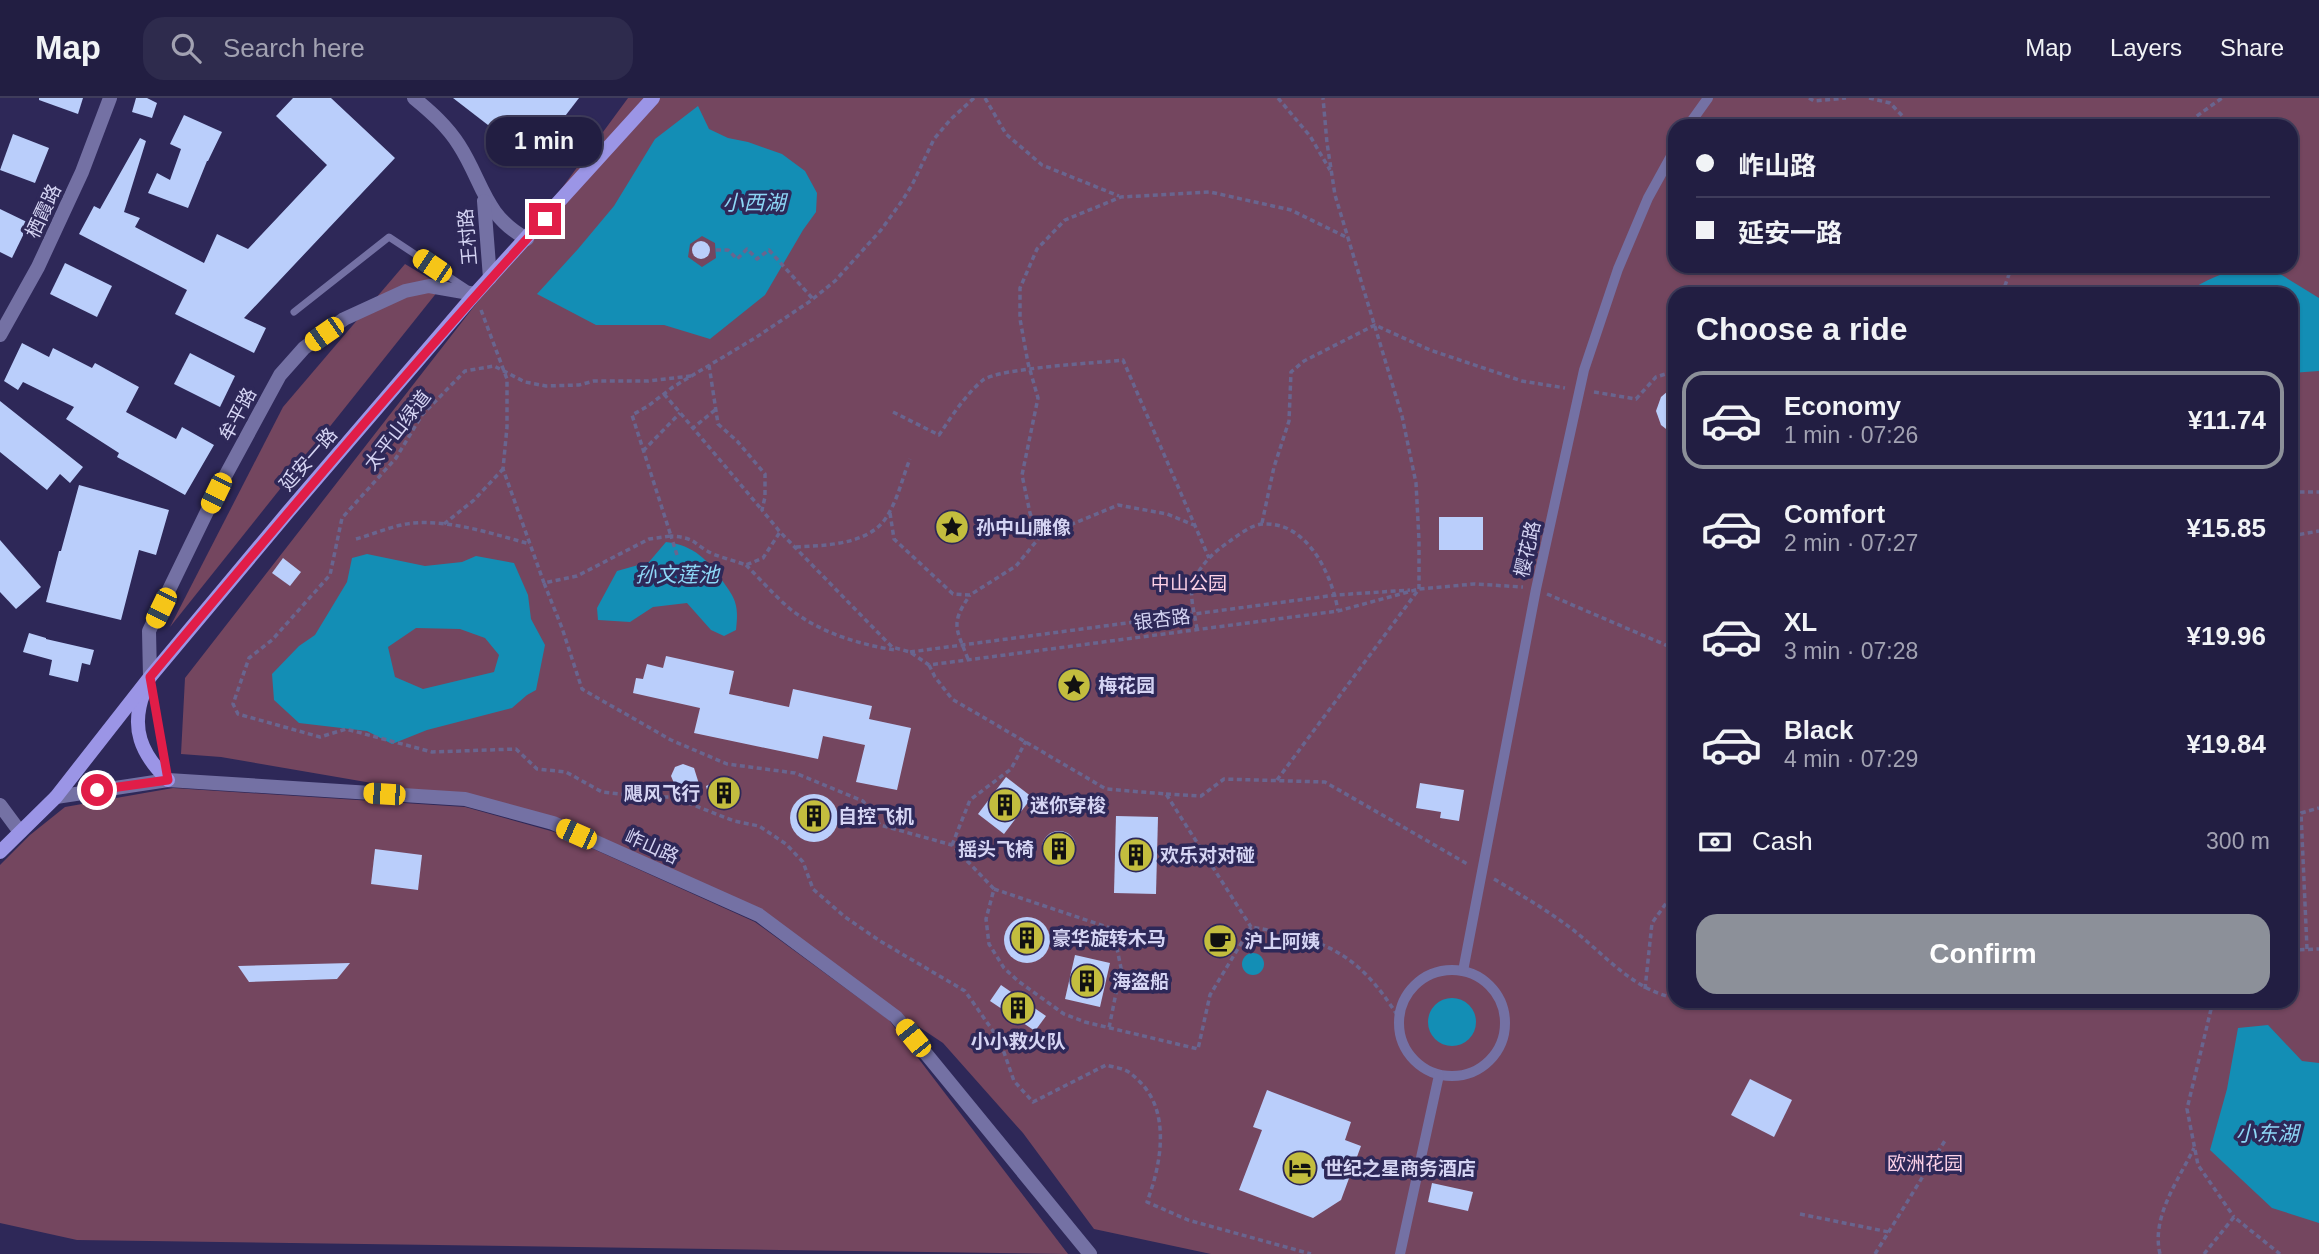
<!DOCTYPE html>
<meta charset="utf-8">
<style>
body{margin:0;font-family:Arial,"Noto Sans SC",sans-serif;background:#2e2b4d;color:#f1f3f6;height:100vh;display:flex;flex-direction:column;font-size:26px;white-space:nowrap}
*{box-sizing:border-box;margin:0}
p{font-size:23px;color:#a2a2b2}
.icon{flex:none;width:38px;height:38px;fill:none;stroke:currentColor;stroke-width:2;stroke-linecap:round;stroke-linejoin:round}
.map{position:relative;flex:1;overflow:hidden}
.drawer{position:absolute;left:1668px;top:189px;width:630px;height:721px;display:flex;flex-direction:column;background:#221e42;border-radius:21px;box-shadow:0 2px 5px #0004,0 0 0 2px #3f3c5b}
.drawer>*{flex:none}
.hud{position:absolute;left:1668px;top:21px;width:630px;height:154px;border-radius:21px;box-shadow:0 2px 5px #0004,0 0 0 2px #3f3c5b;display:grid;align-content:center;height:154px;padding:0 28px;background:#221e42}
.end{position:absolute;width:32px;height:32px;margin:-16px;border:9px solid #e11d48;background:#fff;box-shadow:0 0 0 4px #fff}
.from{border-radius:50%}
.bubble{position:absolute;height:49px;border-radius:21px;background:#221e42;box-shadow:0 2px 5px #0004,0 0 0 2px #3f3c5b;font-size:23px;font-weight:800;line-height:49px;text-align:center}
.car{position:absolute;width:21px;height:42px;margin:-21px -10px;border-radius:9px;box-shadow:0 0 5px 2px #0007;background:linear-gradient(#f5c518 24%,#345 0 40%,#f5c518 0 76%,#345 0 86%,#f5c518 0)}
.hud b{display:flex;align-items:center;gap:24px;height:66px;font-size:26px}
.hud b+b{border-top:2px solid #3f3c5b}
.hud i{width:18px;height:18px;background:#f1f3f6}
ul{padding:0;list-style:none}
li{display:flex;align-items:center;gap:21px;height:98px;margin:0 14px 10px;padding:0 14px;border:4px solid transparent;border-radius:21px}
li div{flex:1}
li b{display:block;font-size:26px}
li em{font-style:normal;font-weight:800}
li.on{border-color:#8c9099}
li>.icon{width:63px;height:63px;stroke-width:1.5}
h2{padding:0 28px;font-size:32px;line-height:84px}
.pay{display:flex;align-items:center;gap:18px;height:77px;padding:0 28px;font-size:26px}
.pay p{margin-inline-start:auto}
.button{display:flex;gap:14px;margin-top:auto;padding:14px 28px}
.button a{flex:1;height:80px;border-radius:21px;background:#8c9099;color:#fff;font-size:28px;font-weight:800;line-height:80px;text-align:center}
header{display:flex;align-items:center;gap:42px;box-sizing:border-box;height:98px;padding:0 35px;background:#221e42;border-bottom:2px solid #3f3c5b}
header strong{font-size:33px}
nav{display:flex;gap:38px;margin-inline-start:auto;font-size:24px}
.search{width:490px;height:63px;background:#2e2b4d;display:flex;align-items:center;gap:18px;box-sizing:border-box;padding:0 24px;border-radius:21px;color:#a2a2b2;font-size:26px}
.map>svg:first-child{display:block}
.green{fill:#74465f;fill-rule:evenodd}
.water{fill:#138eb5;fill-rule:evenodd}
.building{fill:#bacefb}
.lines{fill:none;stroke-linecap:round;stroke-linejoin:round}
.path{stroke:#69658f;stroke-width:3.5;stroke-dasharray:5 3.5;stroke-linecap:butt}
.service{stroke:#7471a4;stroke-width:7}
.pedestrian{stroke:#7471a4;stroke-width:10}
.minor{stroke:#7471a4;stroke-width:14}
.tertiary{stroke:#7471a4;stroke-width:14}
.secondary{stroke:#9b95e6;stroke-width:14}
.route{stroke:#e11d48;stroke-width:9}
.labels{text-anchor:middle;stroke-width:7;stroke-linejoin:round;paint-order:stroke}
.street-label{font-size:19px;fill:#d5d4f3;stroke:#2e2858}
.poi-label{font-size:19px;font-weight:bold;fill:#d5d4f3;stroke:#2e2858;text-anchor:start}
.park-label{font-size:19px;fill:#fdd1e7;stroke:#2e2858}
.water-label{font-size:21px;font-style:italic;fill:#8dd7f6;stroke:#2e2858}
</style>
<header>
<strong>Map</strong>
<div class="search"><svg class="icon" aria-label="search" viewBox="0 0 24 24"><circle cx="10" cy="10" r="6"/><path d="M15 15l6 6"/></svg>Search here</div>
<nav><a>Map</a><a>Layers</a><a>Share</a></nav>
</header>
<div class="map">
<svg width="2319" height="1156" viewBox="0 0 2319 1156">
<rect width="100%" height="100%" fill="#2e2858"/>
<g class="green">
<path d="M628,0H2319V1156H1211L1094,1131L1023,1035L943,945L835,873L759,817L553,725L465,701L221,659L181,656L185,580L493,184ZM1675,28H2291V168H1675ZM1675,196H2291V903H1675Z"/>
<polygon points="405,166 442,188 170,529 283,309"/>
<polygon points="173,690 465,709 558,735 755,824 889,922 1068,1156 77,1142 0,1125 0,767 30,737 65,709"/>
</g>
<g class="water">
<path d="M698,8L709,31L728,40L748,44L782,56L805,73L817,95L816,114L803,132L765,197L710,241L664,227H596L537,196L578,151L614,108L655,41ZM702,138L715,145L716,160L702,169L688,159L690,146Z"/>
<path d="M2249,168L2272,171L2319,200V273L2291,275V196H2185C2205,181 2225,174 2249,168Z"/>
<path d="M666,444C694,447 709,463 724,485C728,491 733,497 735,504C738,513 737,523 736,532L724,538L711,532L687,505L653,509L630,524L598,522L597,510L617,473L649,464Z"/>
<path d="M367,456L425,468L462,464L476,458L514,465L528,497L531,521L545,547L536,592L527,597L512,610L427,632L392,646L367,633L299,625L274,602L272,576L299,548L315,537L347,484L352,460ZM416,530L460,531L485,540L499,557L494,574L423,591L395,579L388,549Z"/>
<circle cx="1253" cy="866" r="11"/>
<circle cx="1452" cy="924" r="24"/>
<polygon points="2268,927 2302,963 2319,965 2319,1125 2272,1110 2210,1052 2227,991 2238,930"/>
</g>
<g class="building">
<polygon points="39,0 83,0 78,16 39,2"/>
<polygon points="136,0 147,0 157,5 152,20 132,14"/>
<polygon points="293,0 331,0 395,60 244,220 266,230 254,255 175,216 187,192 79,136 94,108 100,111 140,40 146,43 124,114 140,120 135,129 204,165 217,136 248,151 327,67 276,18"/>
<polygon points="453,0 579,0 532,61"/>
<polygon points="184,17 222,34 208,63 207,63 188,110 148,95 157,75 170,82 181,51 170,46"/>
<polygon points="13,36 49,50 35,85 0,72"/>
<polygon points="0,111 29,125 12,160 0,154"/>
<circle cx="701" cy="152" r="9"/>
<polygon points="65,165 112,188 97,219 50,196"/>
<polygon points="22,245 49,259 53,250 92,270 95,265 139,289 126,314 176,341 182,329 214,347 185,397 117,359 119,355 66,321 74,309 23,284 18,292 4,283"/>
<polygon points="190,255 235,278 220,309 174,286"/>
<polygon points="1675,287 1675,338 1661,327 1656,313 1661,299"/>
<polygon points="0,303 83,369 70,385 60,376 47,392 0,354"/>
<polygon points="79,387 169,412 156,457 139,452 121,522 46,504 59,453 61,453"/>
<rect x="1439" y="419" width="44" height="33"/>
<polygon points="0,442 41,489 16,511 0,494"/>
<polygon points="283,460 301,474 290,488 272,475"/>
<polygon points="29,535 46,540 46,541 94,552 90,567 82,565 78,584 49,577 52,562 23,554"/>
<polygon points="666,558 734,573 729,596 789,609 793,591 872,608 869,621 911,630 897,692 856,684 865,647 823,638 818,661 694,635 700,610 633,595 636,580 643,581 647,566 663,570"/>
<polygon points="683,666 694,670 699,686 684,692 676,690 671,678 675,669"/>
<polygon points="1006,679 1032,699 1004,736 978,716"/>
<polygon points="720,682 730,682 739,693 738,703 731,710 716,710 710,702 706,688"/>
<polygon points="1420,685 1464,692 1459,723 1440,720 1441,714 1416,710"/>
<circle cx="814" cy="720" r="24"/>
<polygon points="1116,718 1158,719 1156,796 1114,795"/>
<circle cx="1059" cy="750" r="17"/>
<polygon points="375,751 422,757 418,792 371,786"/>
<circle cx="1027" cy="842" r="23"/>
<polygon points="1075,857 1110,865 1100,909 1065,901"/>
<polygon points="350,865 337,881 249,884 238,868"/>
<polygon points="1001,887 1046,918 1035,933 990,903"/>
<polygon points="1750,981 1792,1002 1774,1039 1731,1017"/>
<polygon points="1267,992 1351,1024 1345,1042 1361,1048 1341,1102 1313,1120 1239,1092 1262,1032 1253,1029"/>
<polygon points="1432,1085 1473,1094 1468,1113 1428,1104"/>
</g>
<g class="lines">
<g class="path">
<path d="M974,0L951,21L934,41L912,87L902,103L881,132L835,183L809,204L755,240L673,289L648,308L632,317L671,438L649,441L577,478L544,485L562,530L582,591L671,642L727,666L795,675L863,703L880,727L952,747L994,791L986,821L989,846L1004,870L1018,883L1064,916L1085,924L1198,951L1210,897L1251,829C1325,841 1358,854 1399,920"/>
<polyline points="985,0 1006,36 1042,67 1119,98"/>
<polyline points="1278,0 1310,38 1330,72"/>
<polyline points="1809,0 1814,3 1846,0"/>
<polyline points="1869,0 1890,5 1912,28"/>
<polyline points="2183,28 2222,0"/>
<polyline points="716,152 728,152 737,161 747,151 757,161 769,152 813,201"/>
<polyline points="2002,196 2012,168"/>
<polyline points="481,212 507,281 507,329 503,371 544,485"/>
<polyline points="709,267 718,326 737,343 765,376 765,399 762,412 780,434 892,549 910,554 929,567 1338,513 1419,491 1474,486 1523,489"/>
<path d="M691,278L648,283H594L579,287L546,288L525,284L494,268L465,273L422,317L396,360L342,420L330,477L272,542L249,560L233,606L238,616L320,639L346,631L432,654L516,651L537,671L566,674L602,694L647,699H673L734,723L759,728L786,746L803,764L813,791L845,819L880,843L965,893L1000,943L1014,983L1033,1004L1106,967C1113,969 1121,970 1127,973C1132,976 1136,980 1140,984C1171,1015 1161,1067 1147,1104L1188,1122L1311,1156"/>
<polyline points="1594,294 1636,301 1656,279 1675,273"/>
<polyline points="664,296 693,330"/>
<polyline points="715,312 693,330 762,412"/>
<path d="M893,314L939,337C952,318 965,297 983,282C999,270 1098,265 1123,262L1209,460"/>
<polyline points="643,353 680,315"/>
<polyline points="2291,394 2319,394"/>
<polyline points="890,415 894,441 953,496 970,497 1016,468 1039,440 1030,415 1022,377 1038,300 1028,265 1020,221 1020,190 1037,151 1065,122 1121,99 1210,94 1291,112 1348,140"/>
<polyline points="1262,425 1274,369 1289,323 1291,274 1304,263 1375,227 1430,252 1522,283 1565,290"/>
<polyline points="444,426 474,402 503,371"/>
<polyline points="2291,438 2319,433"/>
<polyline points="1039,440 1118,407 1167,416 1194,427"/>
<path d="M356,441C374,436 394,427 413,425C452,422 493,436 530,446"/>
<path d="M796,449C829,447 874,447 890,413C899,397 903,378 910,361"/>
<path d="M677,457L671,438C698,440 692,446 713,456C723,460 735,463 746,467L763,460L780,434"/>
<path d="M746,467C760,481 774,497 789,510C818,534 860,547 896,552"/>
<polyline points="1547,496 1675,551"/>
<path d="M1197,531C1195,516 1188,496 1194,482C1202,465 1215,453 1230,443C1240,436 1252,426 1264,426C1307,424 1332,476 1338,513"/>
<polyline points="910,554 1336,497 1410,492"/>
<path d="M968,561C956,530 950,526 970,497"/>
<polyline points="929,567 935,579 952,601 1106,691 1166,696 1251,829"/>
<polyline points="1277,682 1419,491 1419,442 1416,385 1402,318 1335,97 1327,45 1323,0"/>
<polyline points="1166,696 1201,698 1224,681 1325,684 1469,767"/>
<polyline points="952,747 970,702 1011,671 1026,643"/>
<path d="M1494,781C1521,797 1547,812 1572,831C1604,856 1633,892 1675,900"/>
<polyline points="994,791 1113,831 1121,870 1109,930"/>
<polyline points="2307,851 2301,715 2319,710"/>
<polyline points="2291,852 2319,851"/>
<polyline points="1645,891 1652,825 1667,804 1675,797"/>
<polyline points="1693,903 1695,903"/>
<path d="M2091,903C2119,912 2146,912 2174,903"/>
<polyline points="2213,903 2187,1011 2198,1067 2234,1119"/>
<polyline points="1800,1116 1889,1134"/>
<polyline points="1875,1156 1946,1041"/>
<path d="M2160,1156C2151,1119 2178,1083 2194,1050"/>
<polyline points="2204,1156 2234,1119 2280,1156"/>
</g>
<g class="service">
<polyline points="294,214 389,139 466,190"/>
<polyline points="150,580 167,678"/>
</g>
<g class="pedestrian">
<polyline points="1688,28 1708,0"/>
<circle cx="1452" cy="925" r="53"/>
<polyline points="1463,873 1536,491 1584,272 1618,171 1648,100 1675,51"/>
<polyline points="1400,1156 1439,977"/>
</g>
<g class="minor">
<path d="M414,0C431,14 447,28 459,47C483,84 484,118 527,141"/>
<polyline points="484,103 490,180"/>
<polyline points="0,237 38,169 82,74 110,0"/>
<polyline points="150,579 149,533 216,395 280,277 304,250 344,221 405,193 429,188 475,196"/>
<polyline points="0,707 20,734"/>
</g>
<polyline class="tertiary" points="56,699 168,682 465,701 553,725 759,817 896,919 1090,1156"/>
<g class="secondary">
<path d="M144,594C130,630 141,656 168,682"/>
<polyline points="0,754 56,699 150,579 288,414 475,196 653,0"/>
</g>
</g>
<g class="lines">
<path class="route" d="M97,692L168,682L150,579C279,425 409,270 545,121"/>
</g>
<defs>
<g id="sight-disc" transform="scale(1.75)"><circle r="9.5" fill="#c3bd3e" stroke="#2e2858"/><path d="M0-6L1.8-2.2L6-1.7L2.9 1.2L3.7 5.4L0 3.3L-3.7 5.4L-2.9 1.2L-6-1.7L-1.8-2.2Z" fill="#111"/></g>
<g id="building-disc" transform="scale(1.75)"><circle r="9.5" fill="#c3bd3e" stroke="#2e2858"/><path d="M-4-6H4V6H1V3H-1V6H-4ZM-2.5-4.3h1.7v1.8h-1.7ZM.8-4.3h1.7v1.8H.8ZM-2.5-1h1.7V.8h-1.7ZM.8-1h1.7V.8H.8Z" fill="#111"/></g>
<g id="cafe-disc" transform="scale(1.75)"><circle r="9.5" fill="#c3bd3e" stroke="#2e2858"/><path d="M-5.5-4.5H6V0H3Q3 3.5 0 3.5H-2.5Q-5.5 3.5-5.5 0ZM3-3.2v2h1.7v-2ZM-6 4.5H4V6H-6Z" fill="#111"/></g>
<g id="hotel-disc" transform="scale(1.75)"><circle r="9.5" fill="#c3bd3e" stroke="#2e2858"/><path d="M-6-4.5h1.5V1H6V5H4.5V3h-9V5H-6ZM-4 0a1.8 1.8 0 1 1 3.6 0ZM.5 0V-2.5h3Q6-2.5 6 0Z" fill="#111"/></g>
</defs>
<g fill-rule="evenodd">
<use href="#sight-disc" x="952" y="429"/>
<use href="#sight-disc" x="1074" y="587"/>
<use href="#building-disc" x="724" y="695"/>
<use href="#building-disc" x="1005" y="707"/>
<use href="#building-disc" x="814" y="718"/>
<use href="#building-disc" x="1059" y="751"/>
<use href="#building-disc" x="1136" y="757"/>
<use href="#building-disc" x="1027" y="840"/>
<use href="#cafe-disc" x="1220" y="843"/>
<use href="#building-disc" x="1087" y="883"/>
<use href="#building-disc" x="1018" y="910"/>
<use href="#hotel-disc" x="1300" y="1070"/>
</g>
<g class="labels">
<g class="street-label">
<text transform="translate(43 113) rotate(-65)" y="7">栖霞路</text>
<text transform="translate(467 139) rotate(-95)" y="7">王村路</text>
<text transform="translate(237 316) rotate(-62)" y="7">牟平路</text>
<text transform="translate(397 332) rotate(-52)" y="7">太平山绿道</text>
<text transform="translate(308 361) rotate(-49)" y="7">延安一路</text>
<text transform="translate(1527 451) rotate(-77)" y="7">樱花路</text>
<text transform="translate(1162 521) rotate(-7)" y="7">银杏路</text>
<text transform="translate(652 748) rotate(24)" y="7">岞山路</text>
</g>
<g class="poi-label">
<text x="976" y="436">孙中山雕像</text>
<text x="1098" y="594">梅花园</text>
<text x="700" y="702" text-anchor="end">飓风飞行</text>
<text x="1030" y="714">迷你穿梭</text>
<text x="838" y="725">自控飞机</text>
<text x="1034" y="758" text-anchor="end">摇头飞椅</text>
<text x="1160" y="764">欢乐对对碰</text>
<text x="1052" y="847">豪华旋转木马</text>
<text x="1244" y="850">沪上阿姨</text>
<text x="1112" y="890">海盗船</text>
<text x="1018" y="950" text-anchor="middle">小小救火队</text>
<text x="1324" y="1077">世纪之星商务酒店</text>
</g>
<g class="park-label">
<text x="1189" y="492">中山公园</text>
<text x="1925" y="1072">欧洲花园</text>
</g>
<g class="water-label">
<text x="754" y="112">小西湖</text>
<text x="677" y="484">孙文莲池</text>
<text x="2267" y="1043">小东湖</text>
</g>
</g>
</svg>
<i class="end from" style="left:97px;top:692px"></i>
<i class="end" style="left:545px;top:121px"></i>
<div class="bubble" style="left:486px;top:19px;width:116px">1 min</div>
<i class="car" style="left:432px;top:168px;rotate:304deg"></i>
<i class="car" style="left:324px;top:236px;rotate:235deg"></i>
<i class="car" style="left:216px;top:395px;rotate:206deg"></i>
<i class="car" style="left:161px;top:510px;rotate:206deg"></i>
<i class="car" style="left:384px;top:696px;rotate:274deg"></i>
<i class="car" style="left:576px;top:736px;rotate:294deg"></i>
<i class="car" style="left:913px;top:940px;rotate:321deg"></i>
<div class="hud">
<b><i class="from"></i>岞山路</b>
<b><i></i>延安一路</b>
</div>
<section class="drawer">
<h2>Choose a ride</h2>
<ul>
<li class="on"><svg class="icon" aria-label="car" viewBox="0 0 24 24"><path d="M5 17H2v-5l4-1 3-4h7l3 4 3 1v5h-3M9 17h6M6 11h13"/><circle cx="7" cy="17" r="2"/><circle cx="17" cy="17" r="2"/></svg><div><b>Economy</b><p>1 min · 07:26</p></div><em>¥11.74</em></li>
<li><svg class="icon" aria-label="car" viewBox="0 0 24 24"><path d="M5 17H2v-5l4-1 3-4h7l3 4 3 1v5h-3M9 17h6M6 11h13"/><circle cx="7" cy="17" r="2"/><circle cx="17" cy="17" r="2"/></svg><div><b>Comfort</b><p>2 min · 07:27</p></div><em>¥15.85</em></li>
<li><svg class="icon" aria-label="car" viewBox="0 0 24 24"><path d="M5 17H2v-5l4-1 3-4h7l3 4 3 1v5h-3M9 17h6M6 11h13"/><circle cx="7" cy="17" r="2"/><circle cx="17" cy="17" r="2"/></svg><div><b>XL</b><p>3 min · 07:28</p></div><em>¥19.96</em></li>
<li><svg class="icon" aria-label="car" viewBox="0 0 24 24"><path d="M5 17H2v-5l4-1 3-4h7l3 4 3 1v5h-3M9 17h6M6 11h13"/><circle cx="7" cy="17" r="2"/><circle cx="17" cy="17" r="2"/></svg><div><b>Black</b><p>4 min · 07:29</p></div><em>¥19.84</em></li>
</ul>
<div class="pay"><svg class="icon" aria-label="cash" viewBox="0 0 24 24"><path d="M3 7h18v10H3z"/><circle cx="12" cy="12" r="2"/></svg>Cash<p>300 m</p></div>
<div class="button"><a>Confirm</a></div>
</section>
</div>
